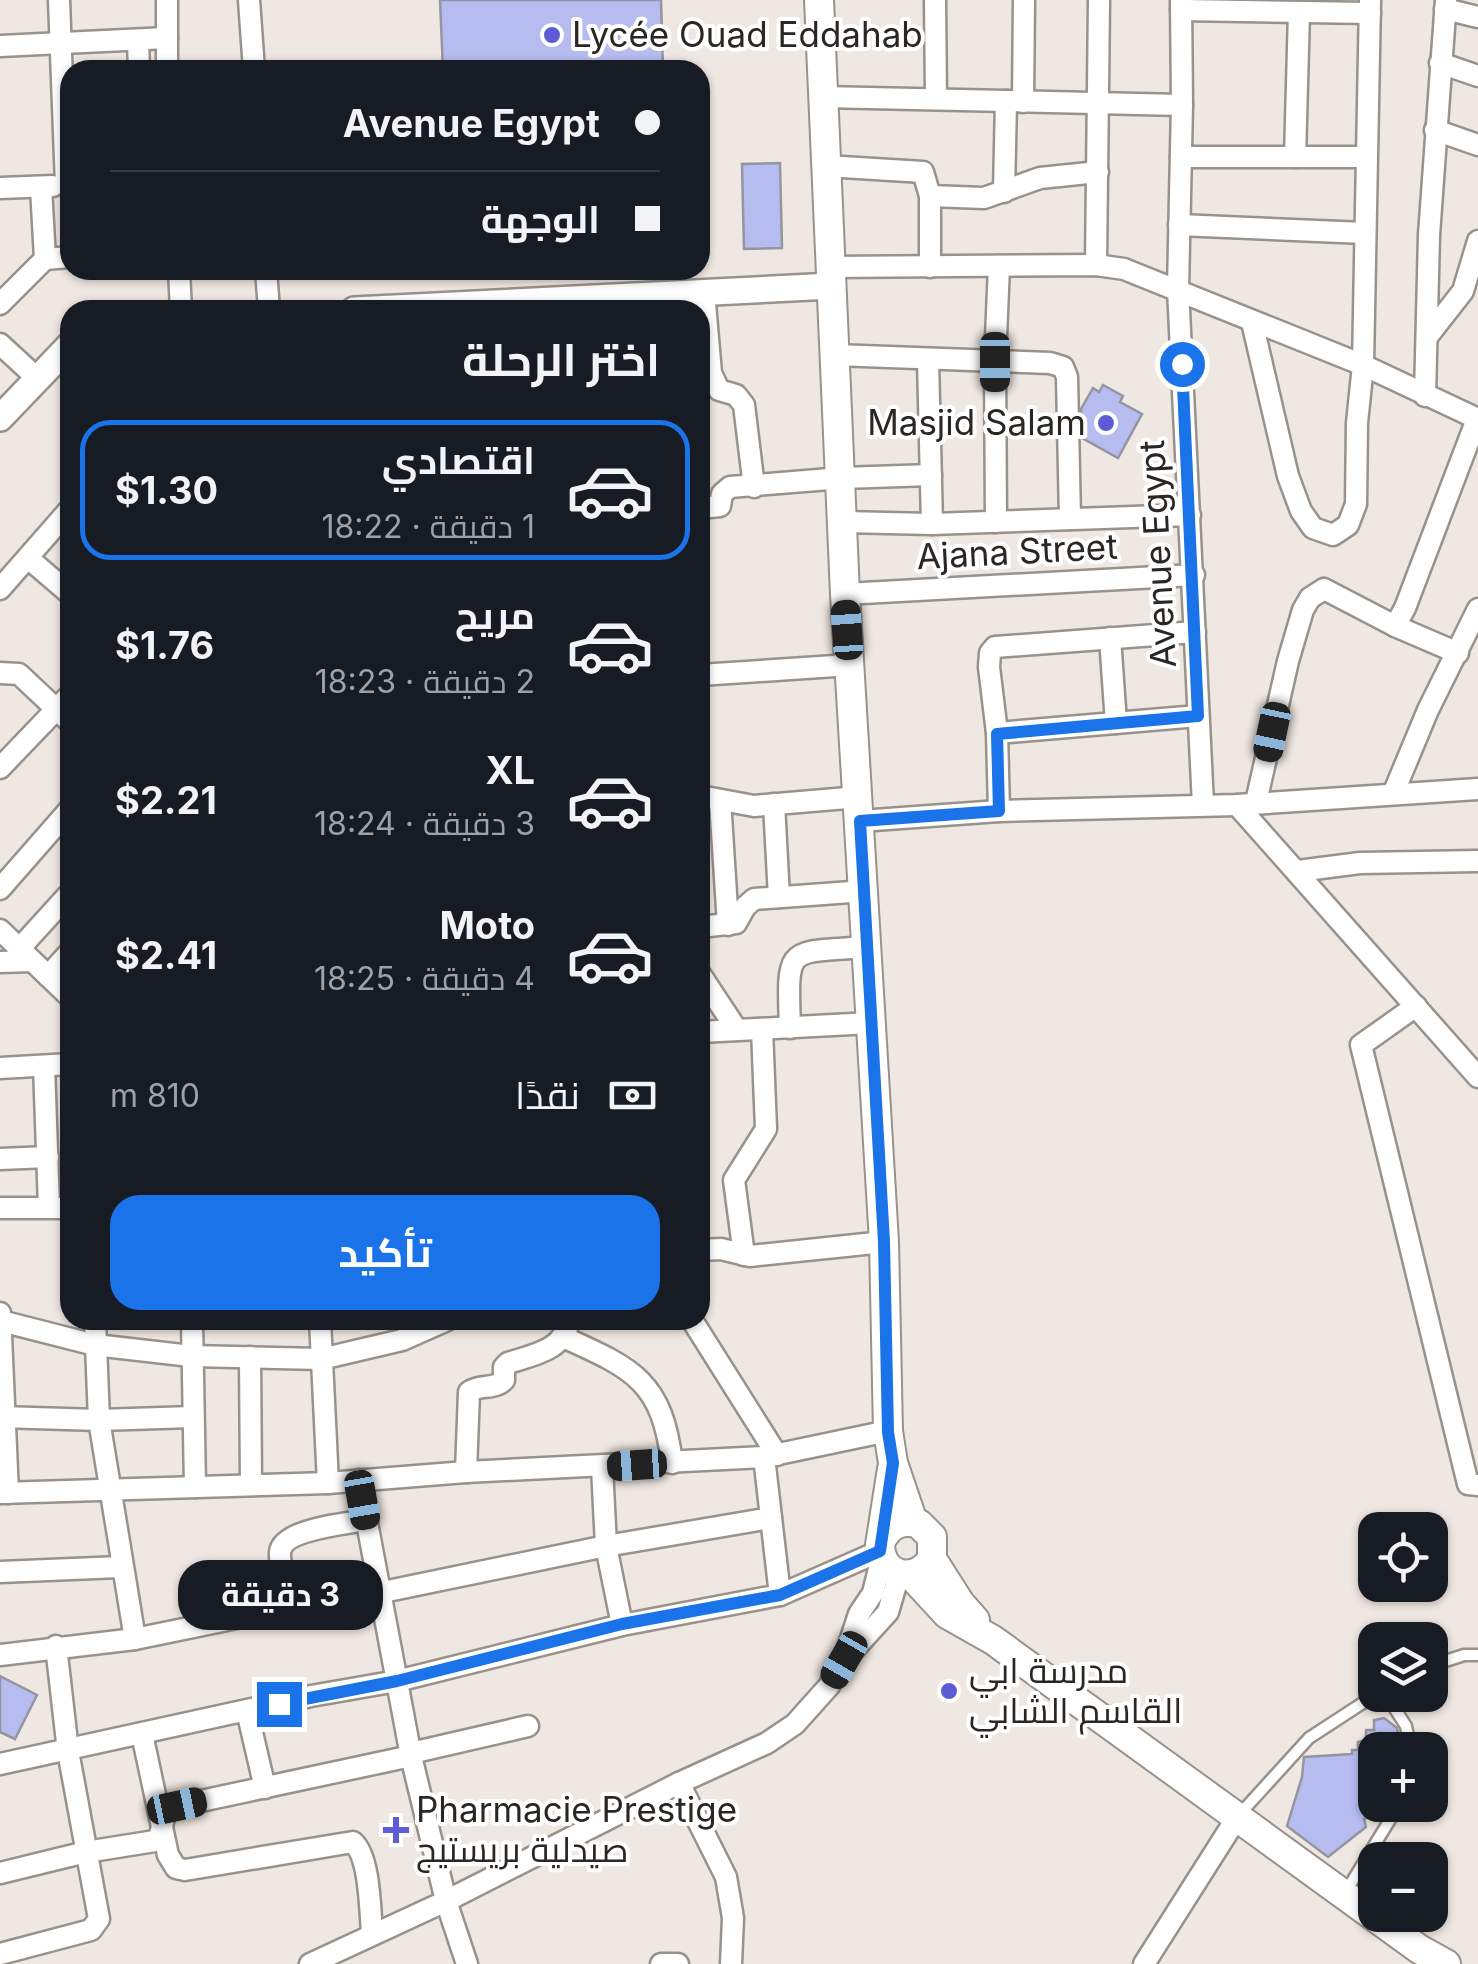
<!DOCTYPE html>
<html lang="ar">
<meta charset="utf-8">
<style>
body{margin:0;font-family:Inter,Cairo,sans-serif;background:#242831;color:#f1f3f6;direction:rtl;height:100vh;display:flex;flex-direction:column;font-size:38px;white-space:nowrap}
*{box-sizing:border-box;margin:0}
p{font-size:32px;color:#9ea1a6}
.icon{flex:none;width:55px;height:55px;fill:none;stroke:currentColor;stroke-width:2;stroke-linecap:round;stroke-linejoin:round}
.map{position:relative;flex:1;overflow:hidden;direction:ltr}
.details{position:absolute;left:60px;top:300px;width:650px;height:1030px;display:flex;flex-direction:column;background:#171b24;border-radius:30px;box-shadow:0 2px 8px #0004;direction:rtl}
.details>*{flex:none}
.top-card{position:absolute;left:60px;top:60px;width:650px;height:220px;border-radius:30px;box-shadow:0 2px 8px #0004;direction:rtl;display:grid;align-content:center;height:220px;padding:0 50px;background:#171b24}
.controls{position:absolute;left:1358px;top:1512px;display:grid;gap:20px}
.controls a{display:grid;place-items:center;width:90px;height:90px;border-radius:20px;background:#171b24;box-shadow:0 2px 8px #0004;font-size:50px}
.end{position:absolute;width:45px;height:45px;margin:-22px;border:12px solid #1a73e8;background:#fff;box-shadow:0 0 0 5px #fff}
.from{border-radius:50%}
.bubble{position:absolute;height:70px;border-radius:30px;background:#171b24;box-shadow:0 2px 8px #0004;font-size:32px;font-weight:700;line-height:70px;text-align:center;direction:rtl}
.car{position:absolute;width:30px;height:60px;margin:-30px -15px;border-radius:12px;box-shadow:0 0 8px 2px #0007;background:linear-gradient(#222 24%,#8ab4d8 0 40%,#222 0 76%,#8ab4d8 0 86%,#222 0)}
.top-card b{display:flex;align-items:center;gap:35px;height:95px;font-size:38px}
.top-card b+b{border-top:2px solid #363941}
.top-card i{width:25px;height:25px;background:#f1f3f6}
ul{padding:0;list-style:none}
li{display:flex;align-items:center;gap:30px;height:140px;margin:0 20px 15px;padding:0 30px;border:5px solid transparent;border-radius:30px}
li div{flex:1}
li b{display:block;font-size:38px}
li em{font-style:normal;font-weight:700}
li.active{border-color:#1a73e8}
li>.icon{width:90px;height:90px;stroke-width:1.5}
h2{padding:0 50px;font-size:45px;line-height:120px}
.pay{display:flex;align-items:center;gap:25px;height:110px;padding:0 50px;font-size:38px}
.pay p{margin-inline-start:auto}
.button{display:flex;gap:20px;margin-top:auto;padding:20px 50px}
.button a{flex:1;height:115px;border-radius:30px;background:#1a73e8;color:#fff;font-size:40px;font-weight:700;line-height:115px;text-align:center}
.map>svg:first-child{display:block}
.building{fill:#b6bcf0;stroke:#94959e;stroke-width:2.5}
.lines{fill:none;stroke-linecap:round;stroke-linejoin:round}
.service-casing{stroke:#99928b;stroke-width:15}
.minor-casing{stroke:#99928b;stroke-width:25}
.tertiary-casing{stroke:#99928b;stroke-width:30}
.secondary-casing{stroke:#99928b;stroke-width:32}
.service{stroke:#fff;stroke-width:10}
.minor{stroke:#fff;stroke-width:20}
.tertiary{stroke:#fff;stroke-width:25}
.secondary{stroke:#fff;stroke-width:28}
.route{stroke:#1a73e8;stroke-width:12}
.poi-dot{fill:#5e5cd5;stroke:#fff;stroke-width:4}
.labels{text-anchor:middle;stroke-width:8;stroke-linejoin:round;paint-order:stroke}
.poi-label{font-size:35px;fill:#292623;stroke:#fff;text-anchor:start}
.street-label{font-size:35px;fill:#292623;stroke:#fff}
</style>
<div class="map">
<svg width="1478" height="1964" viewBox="0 0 1478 1964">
<rect width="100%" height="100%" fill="#efe7e1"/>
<g class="building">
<polygon points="440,0 661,0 663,70 443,70"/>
<polygon points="780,163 782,248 744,249 742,164"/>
<polygon points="1103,385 1123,396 1120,402 1142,414 1118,458 1082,438 1081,409 1093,388 1099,392"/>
<polygon points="0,1676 37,1695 15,1739 0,1732"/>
<polygon points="1384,1718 1397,1728 1400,1741 1392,1742 1393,1750 1375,1750 1375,1814 1364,1819 1366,1827 1328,1857 1287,1826 1302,1777 1304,1757 1352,1754 1352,1750 1358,1750 1358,1742 1366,1740 1366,1730 1374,1730 1374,1720"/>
</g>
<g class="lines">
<g class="service-casing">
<g id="service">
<polyline points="1430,1666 1464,1655 1478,1655"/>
<polyline points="1386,1695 1406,1726 1411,1750"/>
<polyline points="1239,1815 1309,1738 1375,1695"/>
<polyline points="1345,1893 1399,1805"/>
</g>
</g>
<g class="minor-casing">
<g id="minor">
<polyline points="59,0 66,185"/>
<polyline points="167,0 167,70"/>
<polyline points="249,0 254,70"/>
<polyline points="935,0 936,99"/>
<polyline points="1181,0 1182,105 1178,289 1203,805"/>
<polyline points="1445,9 1478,17"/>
<polyline points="1181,10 1370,13"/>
<polyline points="138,41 139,70"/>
<polyline points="0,46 167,38"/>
<polyline points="1440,63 1478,76"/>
<polyline points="822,97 1182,105"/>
<polyline points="1023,102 1024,0"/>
<polyline points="1435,130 1478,145"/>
<polyline points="1181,157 1366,157"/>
<polyline points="1295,157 1299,12"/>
<polyline points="826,166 923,172 930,196 930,267"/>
<polyline points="41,187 45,259"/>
<polyline points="0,188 53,186"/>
<polyline points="1004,192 1006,101"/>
<polyline points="930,196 984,198 1040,178 1098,172"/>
<polyline points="1179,225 1365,233"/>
<polyline points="1096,265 1099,0"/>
<polyline points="831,267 1096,265 1124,269 1363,365 1478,419"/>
<polyline points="179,270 181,310"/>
<polyline points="266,270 269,310"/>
<polyline points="704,292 711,373 719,390 736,395 744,405 754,487"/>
<polyline points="0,304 45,259 70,257"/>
<polyline points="1252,322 1288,476 1301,511 1313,528 1333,535 1348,525 1356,504 1357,423 1363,365 1370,0"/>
<polyline points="1427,337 1463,291 1478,241"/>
<polyline points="0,344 37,378"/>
<polyline points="835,355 1050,363 1063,367 1067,377 1070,519"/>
<polyline points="928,360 932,524"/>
<polyline points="1425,396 1429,235 1446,0"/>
<polyline points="700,508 720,506 722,494 730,487 842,478 931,475"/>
<polyline points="842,522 932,524 1190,515"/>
<polyline points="996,522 995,361 999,266"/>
<polyline points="28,558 70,594"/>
<polyline points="0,589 70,509"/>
<polyline points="845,594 1194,575"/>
<polyline points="1395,626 1458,653"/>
<polyline points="1110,638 1116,723"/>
<polyline points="0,673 19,674 70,722"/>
<polyline points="700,675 850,665"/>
<polyline points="997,733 1198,716"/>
<polyline points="0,768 70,695"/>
<polyline points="1393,794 1428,710 1478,609"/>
<polyline points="700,796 754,806 859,797"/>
<polyline points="720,800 728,925"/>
<polyline points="1256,802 1288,661 1303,610 1310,598 1324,589 1395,626 1405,608 1477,419"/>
<polyline points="774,804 779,897"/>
<polyline points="1237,805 1478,1077"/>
<polyline points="999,811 997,733 989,667 990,653 995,647 1195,632"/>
<polyline points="860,821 999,811 1237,805 1478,789"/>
<polyline points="1298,871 1360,863 1478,861"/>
<polyline points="0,889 70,809"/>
<polyline points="700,927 736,923 745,907 754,899 865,891"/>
<polyline points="0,930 70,997"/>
<polyline points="19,949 70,893"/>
<polyline points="0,962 32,961"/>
<polyline points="700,974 737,1030"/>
<polyline points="48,976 70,952"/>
<polyline points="1416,1006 1361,1045 1468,1484 1478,1485"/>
<path d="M790,1028C787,943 786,953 868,947"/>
<polyline points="700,1032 871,1023"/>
<polyline points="44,1066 49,1207"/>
<polyline points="0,1068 70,1064"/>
<polyline points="0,1159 48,1157"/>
<polyline points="0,1208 70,1208"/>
<polyline points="700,1250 721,1249 750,1256 884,1242"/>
<polyline points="744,1255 734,1180 766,1129 762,1029"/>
<polyline points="0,1313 8,1493"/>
<polyline points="95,1320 99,1420 135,1639"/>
<polyline points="192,1320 195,1487"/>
<polyline points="320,1320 328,1483"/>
<polyline points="692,1320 777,1455"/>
<polyline points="1,1321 95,1345 191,1356 321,1359 402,1340 447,1320"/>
<path d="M563,1337C634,1369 662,1381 672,1463"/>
<polyline points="250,1357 251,1485"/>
<polyline points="0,1417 99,1420 193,1417"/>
<polyline points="764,1457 780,1595"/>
<polyline points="602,1467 606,1546 622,1625"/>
<path d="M466,1472L469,1392C479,1384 495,1390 504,1380V1367L508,1363C533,1355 565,1350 569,1320"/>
<polyline points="359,1480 411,1756 446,1901 467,1964"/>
<polyline points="0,1493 328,1483 466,1472 764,1457 888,1431"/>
<polyline points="0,1572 120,1567"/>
<polyline points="378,1593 606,1546 771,1518"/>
<path d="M294,1606C289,1590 279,1569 280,1552C283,1529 346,1524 366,1520"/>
<polyline points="0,1655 135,1639 377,1589"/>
<polyline points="846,1658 888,1612 899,1574"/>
<polyline points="247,1711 265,1788"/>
<path d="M142,1734L168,1855L176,1868L185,1870L353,1842C370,1857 370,1910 372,1933"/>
<polyline points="411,1753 528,1726"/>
<polyline points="0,1764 311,1696 397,1681 622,1625 780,1595 880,1551"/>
<polyline points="679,1783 726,1877 733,1918 731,1964"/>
<path d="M0,1873L86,1852L155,1841C166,1833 158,1816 173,1807L411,1756"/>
<polyline points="0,1954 91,1930 99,1919 68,1751 56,1646"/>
<polyline points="310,1964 446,1901 679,1783 767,1743 795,1724 829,1686 844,1660 859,1614 873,1593 882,1557"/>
<polyline points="661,1964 678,1964"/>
<polyline points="1144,1964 1236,1819"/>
</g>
</g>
<g class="tertiary-casing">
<g id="tertiary">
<polyline points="354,310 832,286"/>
<polyline points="0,418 70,345"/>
</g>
</g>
<g class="secondary-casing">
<g id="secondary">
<polyline points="819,0 845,594 884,1242 888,1431 893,1463 913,1522"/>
<path d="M882,1539C890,1524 903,1519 919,1524L932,1537V1559C915,1585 881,1577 880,1545L892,1469"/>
<polyline points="932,1559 960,1603 975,1620"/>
<polyline points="911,1575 947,1614 993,1640 1419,1949 1446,1964"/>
</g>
</g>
<use href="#service" class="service"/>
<use href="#minor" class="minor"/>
<use href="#tertiary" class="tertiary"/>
<use href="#secondary" class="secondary"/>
</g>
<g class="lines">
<polyline class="route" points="279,1704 397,1681 622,1624 780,1595 880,1551 893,1463 888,1432 884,1242 860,821 999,811 997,734 1198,716 1182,364"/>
</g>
<g class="poi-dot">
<circle cx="552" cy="35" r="10"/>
<circle cx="1106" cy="423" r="10"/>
<circle cx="949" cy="1691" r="10"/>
<path d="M391 1815h10v10h10v10h-10v10h-10v-10h-10v-10h10z"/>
</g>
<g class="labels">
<g class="poi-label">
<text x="572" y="47">Lycée Ouad Eddahab</text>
<text x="1086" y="435" text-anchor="end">Masjid Salam</text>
<text x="969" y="1683">مدرسة ابي<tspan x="969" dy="40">القاسم الشابي</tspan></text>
<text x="416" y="1822">Pharmacie Prestige<tspan x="416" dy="40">صيدلية بريستيج</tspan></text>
</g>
<g class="street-label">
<text transform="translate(1017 552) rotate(-3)" y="12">Ajana Street</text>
<text transform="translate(1158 554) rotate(-93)" y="12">Avenue Egypt</text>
</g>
</g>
</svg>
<div class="controls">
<a><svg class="icon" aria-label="locate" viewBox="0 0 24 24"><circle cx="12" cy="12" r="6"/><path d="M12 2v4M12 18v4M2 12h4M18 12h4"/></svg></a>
<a><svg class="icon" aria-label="layers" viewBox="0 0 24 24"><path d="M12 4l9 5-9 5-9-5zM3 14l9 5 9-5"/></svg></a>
<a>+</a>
<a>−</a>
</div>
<i class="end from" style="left:1182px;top:364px"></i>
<i class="end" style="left:279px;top:1704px"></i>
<div class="bubble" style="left:178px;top:1560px;width:205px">3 دقيقة</div>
<i class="car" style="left:995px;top:362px;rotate:180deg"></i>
<i class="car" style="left:847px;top:630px;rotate:356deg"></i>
<i class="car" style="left:1272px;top:732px;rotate:192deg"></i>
<i class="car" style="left:637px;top:1465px;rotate:266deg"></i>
<i class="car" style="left:362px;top:1500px;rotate:170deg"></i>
<i class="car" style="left:844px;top:1660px;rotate:210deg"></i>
<i class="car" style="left:177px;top:1806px;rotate:78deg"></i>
<div class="top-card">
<b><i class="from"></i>Avenue Egypt</b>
<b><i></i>الوجهة</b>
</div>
<section class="details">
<h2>اختر الرحلة</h2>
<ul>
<li class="active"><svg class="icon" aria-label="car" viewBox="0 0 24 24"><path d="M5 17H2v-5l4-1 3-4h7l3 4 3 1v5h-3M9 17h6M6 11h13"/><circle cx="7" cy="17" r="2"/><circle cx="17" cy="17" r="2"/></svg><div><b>اقتصادي</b><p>1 دقيقة · 18:22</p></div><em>$1.30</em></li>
<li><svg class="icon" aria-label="car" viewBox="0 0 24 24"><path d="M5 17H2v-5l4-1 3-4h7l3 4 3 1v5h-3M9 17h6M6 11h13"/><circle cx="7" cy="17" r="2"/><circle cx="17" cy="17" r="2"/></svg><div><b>مريح</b><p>2 دقيقة · 18:23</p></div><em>$1.76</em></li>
<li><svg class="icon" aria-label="car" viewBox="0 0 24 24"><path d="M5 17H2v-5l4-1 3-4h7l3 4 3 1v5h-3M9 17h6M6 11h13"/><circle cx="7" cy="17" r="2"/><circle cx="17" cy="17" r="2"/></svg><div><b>XL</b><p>3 دقيقة · 18:24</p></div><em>$2.21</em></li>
<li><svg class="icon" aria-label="car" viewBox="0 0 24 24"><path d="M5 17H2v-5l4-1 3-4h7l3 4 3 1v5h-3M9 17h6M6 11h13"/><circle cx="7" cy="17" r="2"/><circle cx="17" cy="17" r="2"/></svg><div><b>Moto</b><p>4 دقيقة · 18:25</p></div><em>$2.41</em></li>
</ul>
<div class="pay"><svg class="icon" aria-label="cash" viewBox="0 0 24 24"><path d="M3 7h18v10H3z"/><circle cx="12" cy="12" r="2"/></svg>نقدًا<p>810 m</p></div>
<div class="button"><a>تأكيد</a></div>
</section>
</div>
